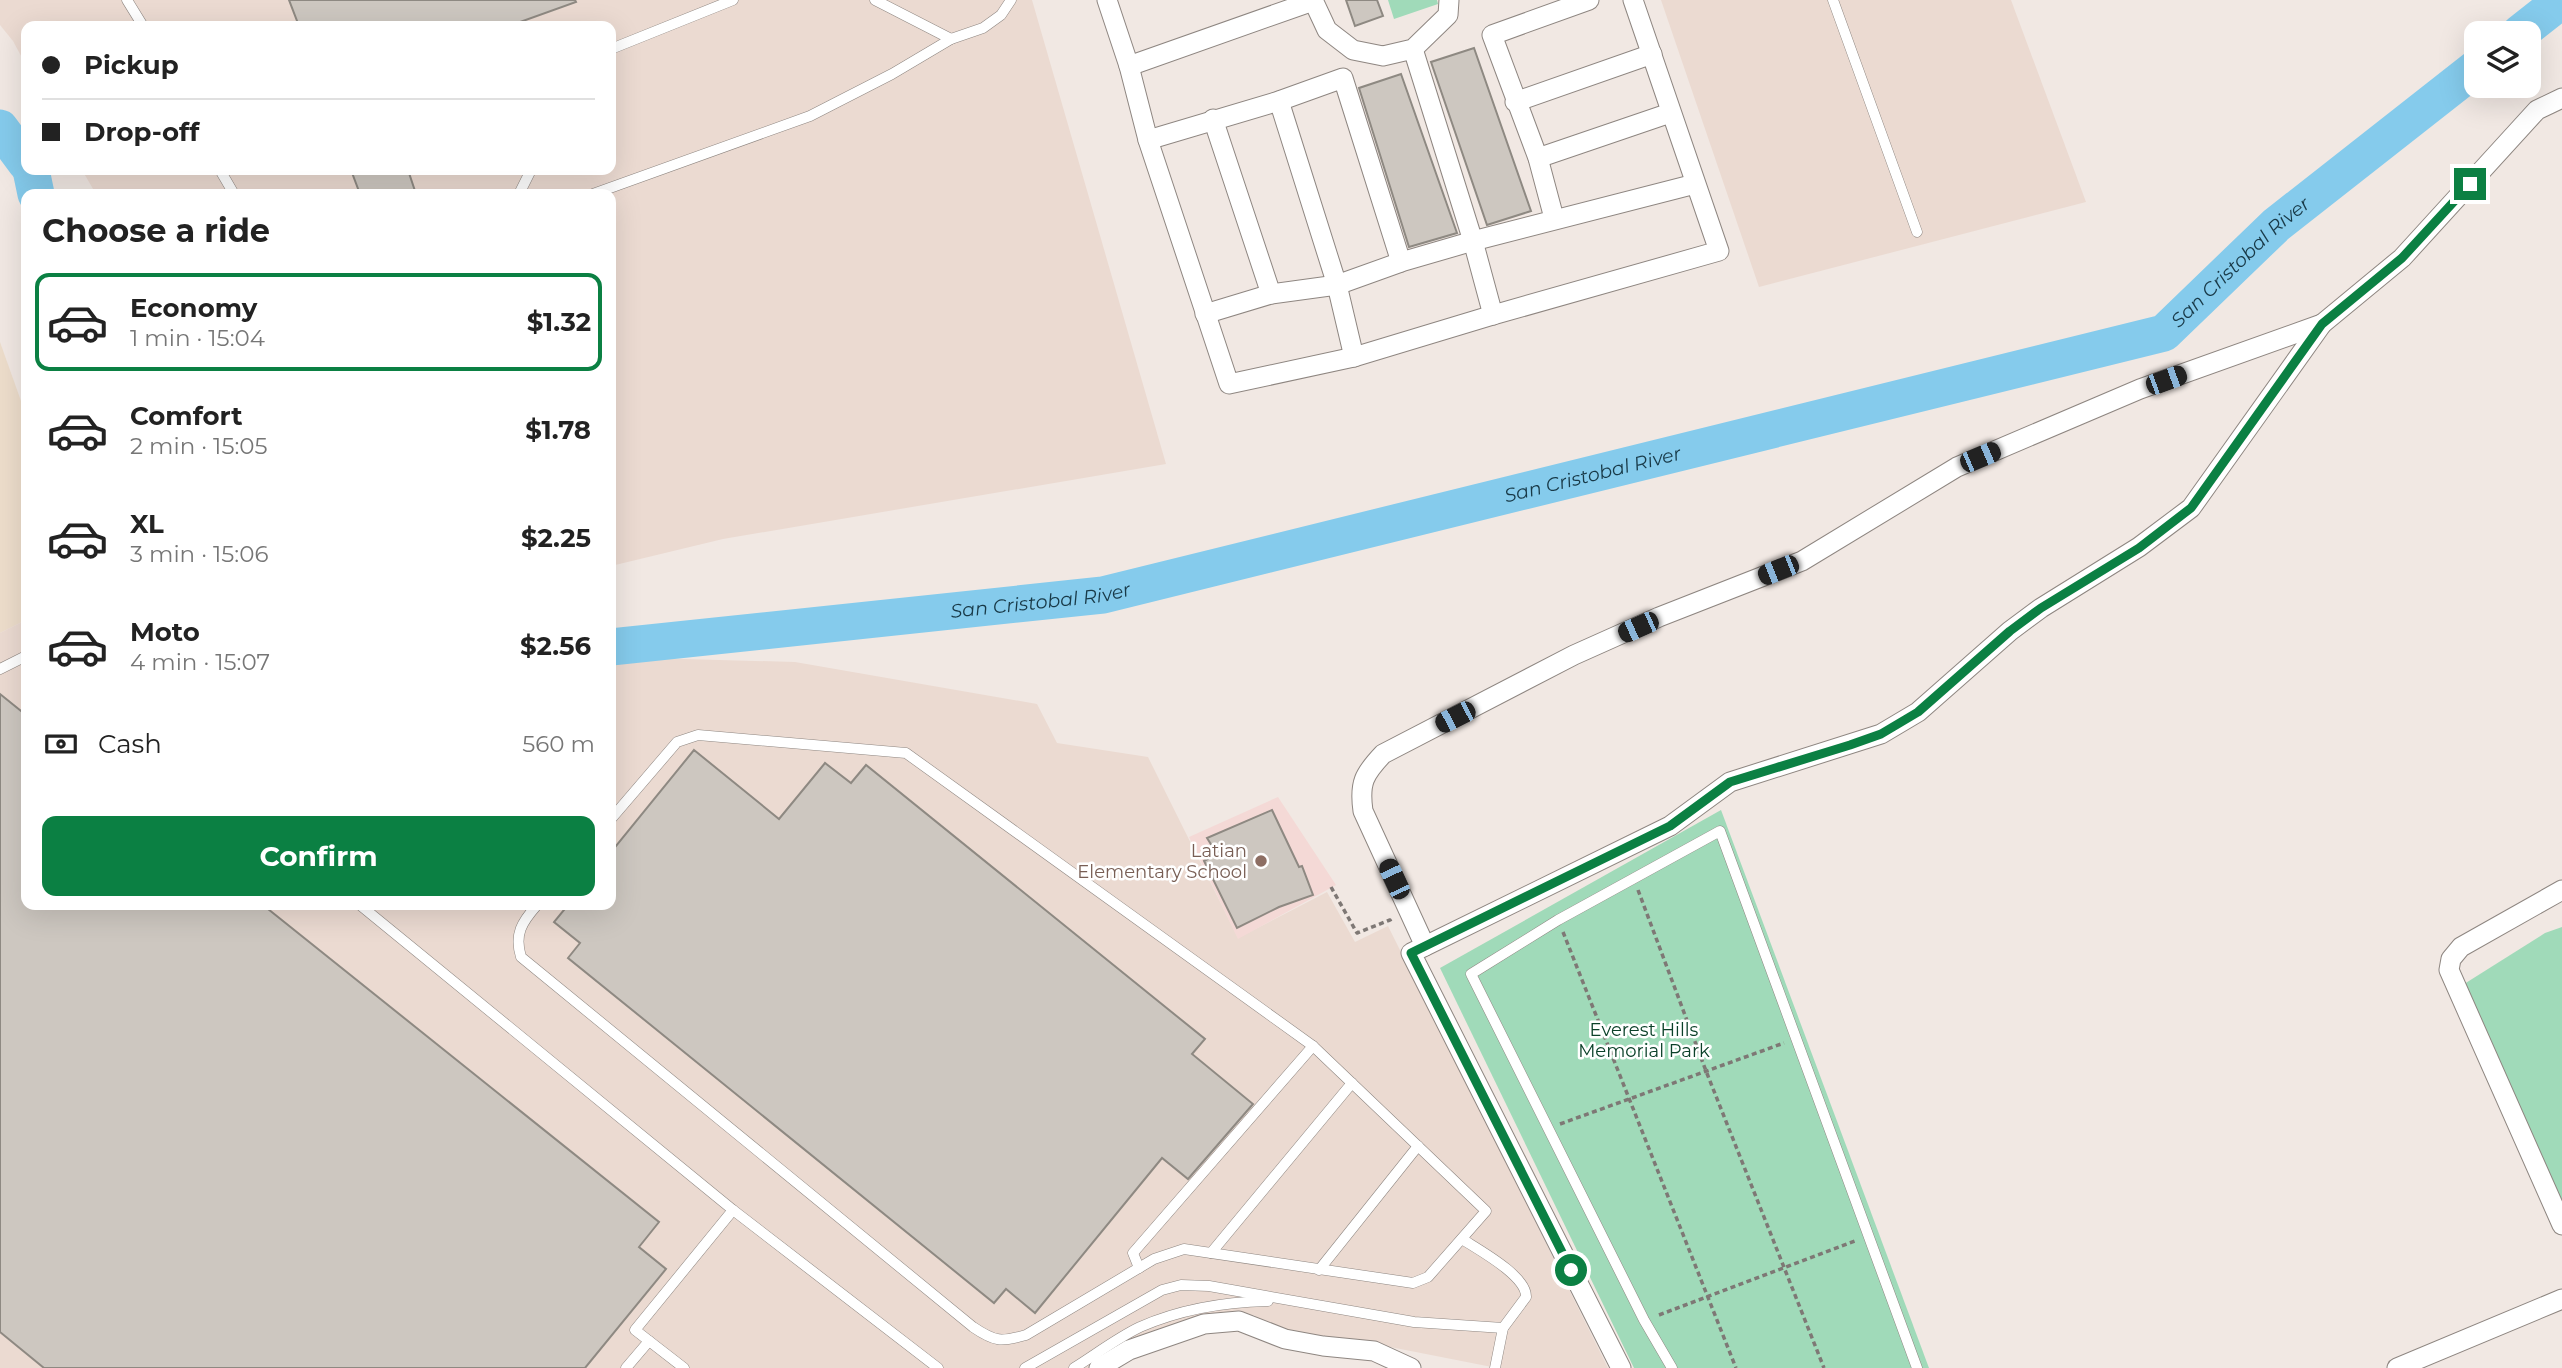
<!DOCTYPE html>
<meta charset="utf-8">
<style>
body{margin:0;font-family:Montserrat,sans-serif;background:#f6f6f6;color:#222;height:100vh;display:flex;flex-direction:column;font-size:26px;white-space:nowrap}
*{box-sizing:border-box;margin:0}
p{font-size:23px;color:#767676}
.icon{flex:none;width:38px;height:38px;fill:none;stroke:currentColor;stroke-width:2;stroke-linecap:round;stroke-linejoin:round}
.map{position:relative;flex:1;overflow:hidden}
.panel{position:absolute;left:21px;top:189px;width:595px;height:721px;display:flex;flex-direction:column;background:#fff;border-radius:14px;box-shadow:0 7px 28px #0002}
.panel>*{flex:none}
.top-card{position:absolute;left:21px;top:21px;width:595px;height:154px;border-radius:14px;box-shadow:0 7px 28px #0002;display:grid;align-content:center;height:154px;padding:0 21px;background:#fff}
.fabs{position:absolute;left:2464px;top:21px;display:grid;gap:14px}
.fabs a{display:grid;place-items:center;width:77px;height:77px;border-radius:14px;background:#fff;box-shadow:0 7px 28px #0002;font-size:35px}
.end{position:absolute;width:32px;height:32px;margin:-16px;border:9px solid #0b8043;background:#fff;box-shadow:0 0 0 4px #fff}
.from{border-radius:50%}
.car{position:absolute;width:21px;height:42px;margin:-21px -10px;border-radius:9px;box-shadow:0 0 5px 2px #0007;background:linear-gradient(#222 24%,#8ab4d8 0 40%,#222 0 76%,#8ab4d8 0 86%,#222 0)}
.top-card b{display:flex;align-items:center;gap:24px;height:66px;font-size:26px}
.top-card b+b{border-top:2px solid #e0e0e0}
.top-card i{width:18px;height:18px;background:#222}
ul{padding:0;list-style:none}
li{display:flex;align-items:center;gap:21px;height:98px;margin:0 14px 10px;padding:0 7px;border:4px solid transparent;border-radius:14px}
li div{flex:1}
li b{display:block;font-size:26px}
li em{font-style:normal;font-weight:700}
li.on{border-color:#0b8043}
li>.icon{width:63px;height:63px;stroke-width:1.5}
h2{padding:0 21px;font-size:32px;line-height:84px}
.pay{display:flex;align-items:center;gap:18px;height:77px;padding:0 21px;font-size:26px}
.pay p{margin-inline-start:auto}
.cta{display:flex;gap:14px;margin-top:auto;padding:14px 21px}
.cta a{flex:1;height:80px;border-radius:14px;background:#0b8043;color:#fff;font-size:28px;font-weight:700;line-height:80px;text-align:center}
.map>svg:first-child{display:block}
.commercial{fill:#edddcb}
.built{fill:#ebdad1}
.education{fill:#f4d9d6}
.green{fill:#a0dab9}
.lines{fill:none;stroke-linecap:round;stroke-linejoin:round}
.river{stroke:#85cbec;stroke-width:37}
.building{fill:#cdc7c0;stroke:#8e8982;stroke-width:2}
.lane-casing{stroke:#8e8681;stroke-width:11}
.street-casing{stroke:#8e8681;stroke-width:21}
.path{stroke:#7e7875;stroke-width:3.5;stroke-dasharray:5 3.5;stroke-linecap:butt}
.lane{stroke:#fff;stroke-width:10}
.street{stroke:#fff;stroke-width:19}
.route{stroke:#0b8043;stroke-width:9}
.education-dot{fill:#8d6e63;stroke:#fff;stroke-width:2.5}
.labels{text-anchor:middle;stroke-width:5;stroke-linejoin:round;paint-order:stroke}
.education-label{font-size:18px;fill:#785e54;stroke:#fff;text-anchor:end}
.park-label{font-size:18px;fill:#0b4129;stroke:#fff}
.water-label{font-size:19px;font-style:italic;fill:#183947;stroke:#fff}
</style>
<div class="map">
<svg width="2562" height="1368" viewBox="0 0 2562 1368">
<rect width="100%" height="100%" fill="#f1e8e3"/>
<polygon class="commercial" points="0,342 26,415 26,620 0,633"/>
<g class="built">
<polygon points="0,0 1032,0 1166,464 723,539 611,566 611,194 96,194 82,170 611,170 611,26 26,26 26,65 13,41 0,25"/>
<polygon points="1661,0 2011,0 2086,202 1759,287"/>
<polygon points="26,620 26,905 611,905 611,657 795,662 1037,704 1057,743 1148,757 1238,938 1327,892 1355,942 1388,926 1608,1368 1497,1368 1370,1343 1266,1327 1254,1315 1213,1313 1143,1338 1090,1368 0,1368 0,633"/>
</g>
<polygon class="education" points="1278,797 1336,885 1238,939 1189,837"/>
<g class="green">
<polygon points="1388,0 1437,0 1438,4 1394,19"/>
<polygon points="1721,810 1929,1368 1634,1368 1440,968"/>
<polygon points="2562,927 2562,1214 2453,991 2545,933"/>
</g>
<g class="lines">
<g class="river">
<polyline points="2520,33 2562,0"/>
<polyline points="0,128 26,163"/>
<polyline points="31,170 36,194"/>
<path id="s1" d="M611,647L1103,595L2164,333L2276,225L2476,68"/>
</g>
</g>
<g class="building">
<polygon points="289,0 575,0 576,2 509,26 299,26"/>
<polygon points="1346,0 1377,0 1383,16 1355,26"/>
<polygon points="1474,48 1531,211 1487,225 1431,62"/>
<polygon points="1401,74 1457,233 1409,247 1359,88"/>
<polygon points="351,170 408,170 416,194 360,194"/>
<polygon points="0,694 26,715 26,905 263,905 659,1222 639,1247 666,1269 585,1368 44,1368 0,1332"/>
<polygon points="694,750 779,819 825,763 851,783 866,765 1205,1039 1192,1054 1253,1104 1188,1179 1162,1158 1035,1313 1006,1289 994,1303 568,958 580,943 554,922 568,905 611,905 611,852"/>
<polygon points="1272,810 1299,867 1302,866 1313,895 1279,907 1237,928 1204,861 1217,854 1207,838"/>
</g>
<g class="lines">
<g class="lane-casing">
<g id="lane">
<polyline points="127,0 143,26"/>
<polyline points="875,0 951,39"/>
<polyline points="1833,0 1917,232"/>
<polyline points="611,49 733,0"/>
<polyline points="220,170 234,194"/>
<polyline points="519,194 531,170"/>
<polyline points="593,194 810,116 892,74 951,39 983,28 1001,15 1011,0"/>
<polyline points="0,669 26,656"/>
<polyline points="360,905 733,1210 938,1368"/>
<path d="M537,905C522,922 514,934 521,957L973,1327C995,1342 1001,1342 1026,1335L1154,1259L1184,1249L1413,1283L1428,1277L1486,1211L1313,1046L906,753L698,735L677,742L611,819"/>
<path d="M1462,1239C1479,1250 1527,1276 1526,1297L1503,1328L1495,1368"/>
<polyline points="1211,1253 1352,1083"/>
<polyline points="1139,1268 1133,1253 1313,1046"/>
<polyline points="1319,1270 1418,1146"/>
<polyline points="626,1368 649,1341"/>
<polyline points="684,1368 635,1330 733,1210"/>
<polyline points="1025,1368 1162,1290 1181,1285 1209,1286 1414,1322 1503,1328"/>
<path d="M1074,1368C1095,1355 1117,1338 1140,1327C1181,1309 1223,1302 1268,1301"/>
<polyline points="1672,1368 1644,1320 1471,974 1558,920 1720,831 1917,1368"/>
</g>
</g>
<g class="street-casing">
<g id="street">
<polyline points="1107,0 1129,66 1148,140 1229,384 1354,357 1493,315 1719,251 1633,0"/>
<polyline points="1313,0 1327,30 1353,50 1383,56 1413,49 1448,15 1449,0"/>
<polyline points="1413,49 1473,241 1493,315"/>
<polyline points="1129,66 1313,1"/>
<polyline points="1279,101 1337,285 1354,357"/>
<polyline points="1515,102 1652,54"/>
<polyline points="1213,119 1271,294"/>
<polyline points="1148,140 1279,101 1343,78 1401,262"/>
<polyline points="1538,158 1670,113"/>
<polyline points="1554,218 1538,158 1492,35 1589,0"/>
<polyline points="1205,314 1271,294 1337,285 1401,262 1473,241 1695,184"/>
<polyline points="2562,890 2461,947 2451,959 2449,970 2562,1225"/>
<path d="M1425,946L1363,811C1359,783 1364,774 1383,754L1574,655L1659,617L1802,561L1957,467L2140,389L2322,324"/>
<polyline points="1099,1368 1129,1350 1204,1324 1239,1321 1285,1339 1323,1346 1374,1351 1411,1368"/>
<polyline points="1621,1368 1411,953 1670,826 1730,782 1881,734 1918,712 2010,631 2041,608 2139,547 2191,508 2322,324 2402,258 2537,110 2562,98"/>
<polyline points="2397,1368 2562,1299"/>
</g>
</g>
<g class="path">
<polyline points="1331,887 1357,933 1390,920 1391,922"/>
<polyline points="1638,890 1706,1071 1824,1368"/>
<polyline points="1563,932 1736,1368"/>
<polyline points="1560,1124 1784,1043"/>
<polyline points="1659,1315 1855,1241"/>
</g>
<use href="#lane" class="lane"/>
<use href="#street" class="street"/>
</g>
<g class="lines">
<polyline class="route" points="1571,1270 1411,953 1670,826 1730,782 1850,745 1881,734 1918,712 2010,631 2041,608 2139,548 2191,508 2322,324 2402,258 2470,184"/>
</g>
<circle class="education-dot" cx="1261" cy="861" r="7"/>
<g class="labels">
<g class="education-label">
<text x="1247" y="857">Latian<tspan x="1247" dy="21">Elementary School</tspan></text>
</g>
<g class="park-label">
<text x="1644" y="1036">Everest Hills<tspan x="1644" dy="21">Memorial Park</tspan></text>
</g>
<g class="water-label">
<text dy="7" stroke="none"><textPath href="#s1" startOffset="1692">San Cristobal River</textPath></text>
<text dy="7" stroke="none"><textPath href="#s1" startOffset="999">San Cristobal River</textPath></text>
<text dy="7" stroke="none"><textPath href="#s1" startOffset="432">San Cristobal River</textPath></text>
</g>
</g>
</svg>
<div class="fabs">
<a><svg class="icon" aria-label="layers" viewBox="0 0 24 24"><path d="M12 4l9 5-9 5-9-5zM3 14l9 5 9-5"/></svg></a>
</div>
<i class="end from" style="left:1571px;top:1270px"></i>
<i class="end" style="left:2470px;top:184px"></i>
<i class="car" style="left:2166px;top:380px;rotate:70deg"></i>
<i class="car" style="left:1980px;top:457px;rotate:67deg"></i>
<i class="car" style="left:1778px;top:570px;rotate:248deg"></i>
<i class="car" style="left:1638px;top:627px;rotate:246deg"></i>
<i class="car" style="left:1455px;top:717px;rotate:243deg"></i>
<i class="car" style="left:1394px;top:879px;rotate:335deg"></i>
<div class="top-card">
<b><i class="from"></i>Pickup</b>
<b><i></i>Drop-off</b>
</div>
<section class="panel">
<h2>Choose a ride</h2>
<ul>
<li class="on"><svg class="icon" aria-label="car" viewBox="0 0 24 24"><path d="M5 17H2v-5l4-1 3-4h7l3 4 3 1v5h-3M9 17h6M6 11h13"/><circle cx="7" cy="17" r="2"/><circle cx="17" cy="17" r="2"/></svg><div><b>Economy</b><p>1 min · 15:04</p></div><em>$1.32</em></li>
<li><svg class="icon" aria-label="car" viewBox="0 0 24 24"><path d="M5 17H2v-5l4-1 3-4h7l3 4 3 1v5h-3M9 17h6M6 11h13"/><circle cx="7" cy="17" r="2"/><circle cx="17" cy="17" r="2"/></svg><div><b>Comfort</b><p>2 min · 15:05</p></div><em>$1.78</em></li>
<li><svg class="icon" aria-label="car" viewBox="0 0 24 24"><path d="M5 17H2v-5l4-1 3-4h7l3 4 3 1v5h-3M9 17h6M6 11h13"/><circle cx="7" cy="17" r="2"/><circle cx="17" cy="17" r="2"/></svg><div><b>XL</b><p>3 min · 15:06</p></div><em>$2.25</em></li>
<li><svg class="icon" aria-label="car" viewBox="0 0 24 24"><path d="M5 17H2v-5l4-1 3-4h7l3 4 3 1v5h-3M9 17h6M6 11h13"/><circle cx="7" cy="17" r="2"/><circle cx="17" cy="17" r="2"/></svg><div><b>Moto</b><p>4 min · 15:07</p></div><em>$2.56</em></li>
</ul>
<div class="pay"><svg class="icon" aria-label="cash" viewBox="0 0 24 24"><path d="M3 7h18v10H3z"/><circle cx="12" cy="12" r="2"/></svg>Cash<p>560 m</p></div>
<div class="cta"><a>Confirm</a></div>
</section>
</div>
